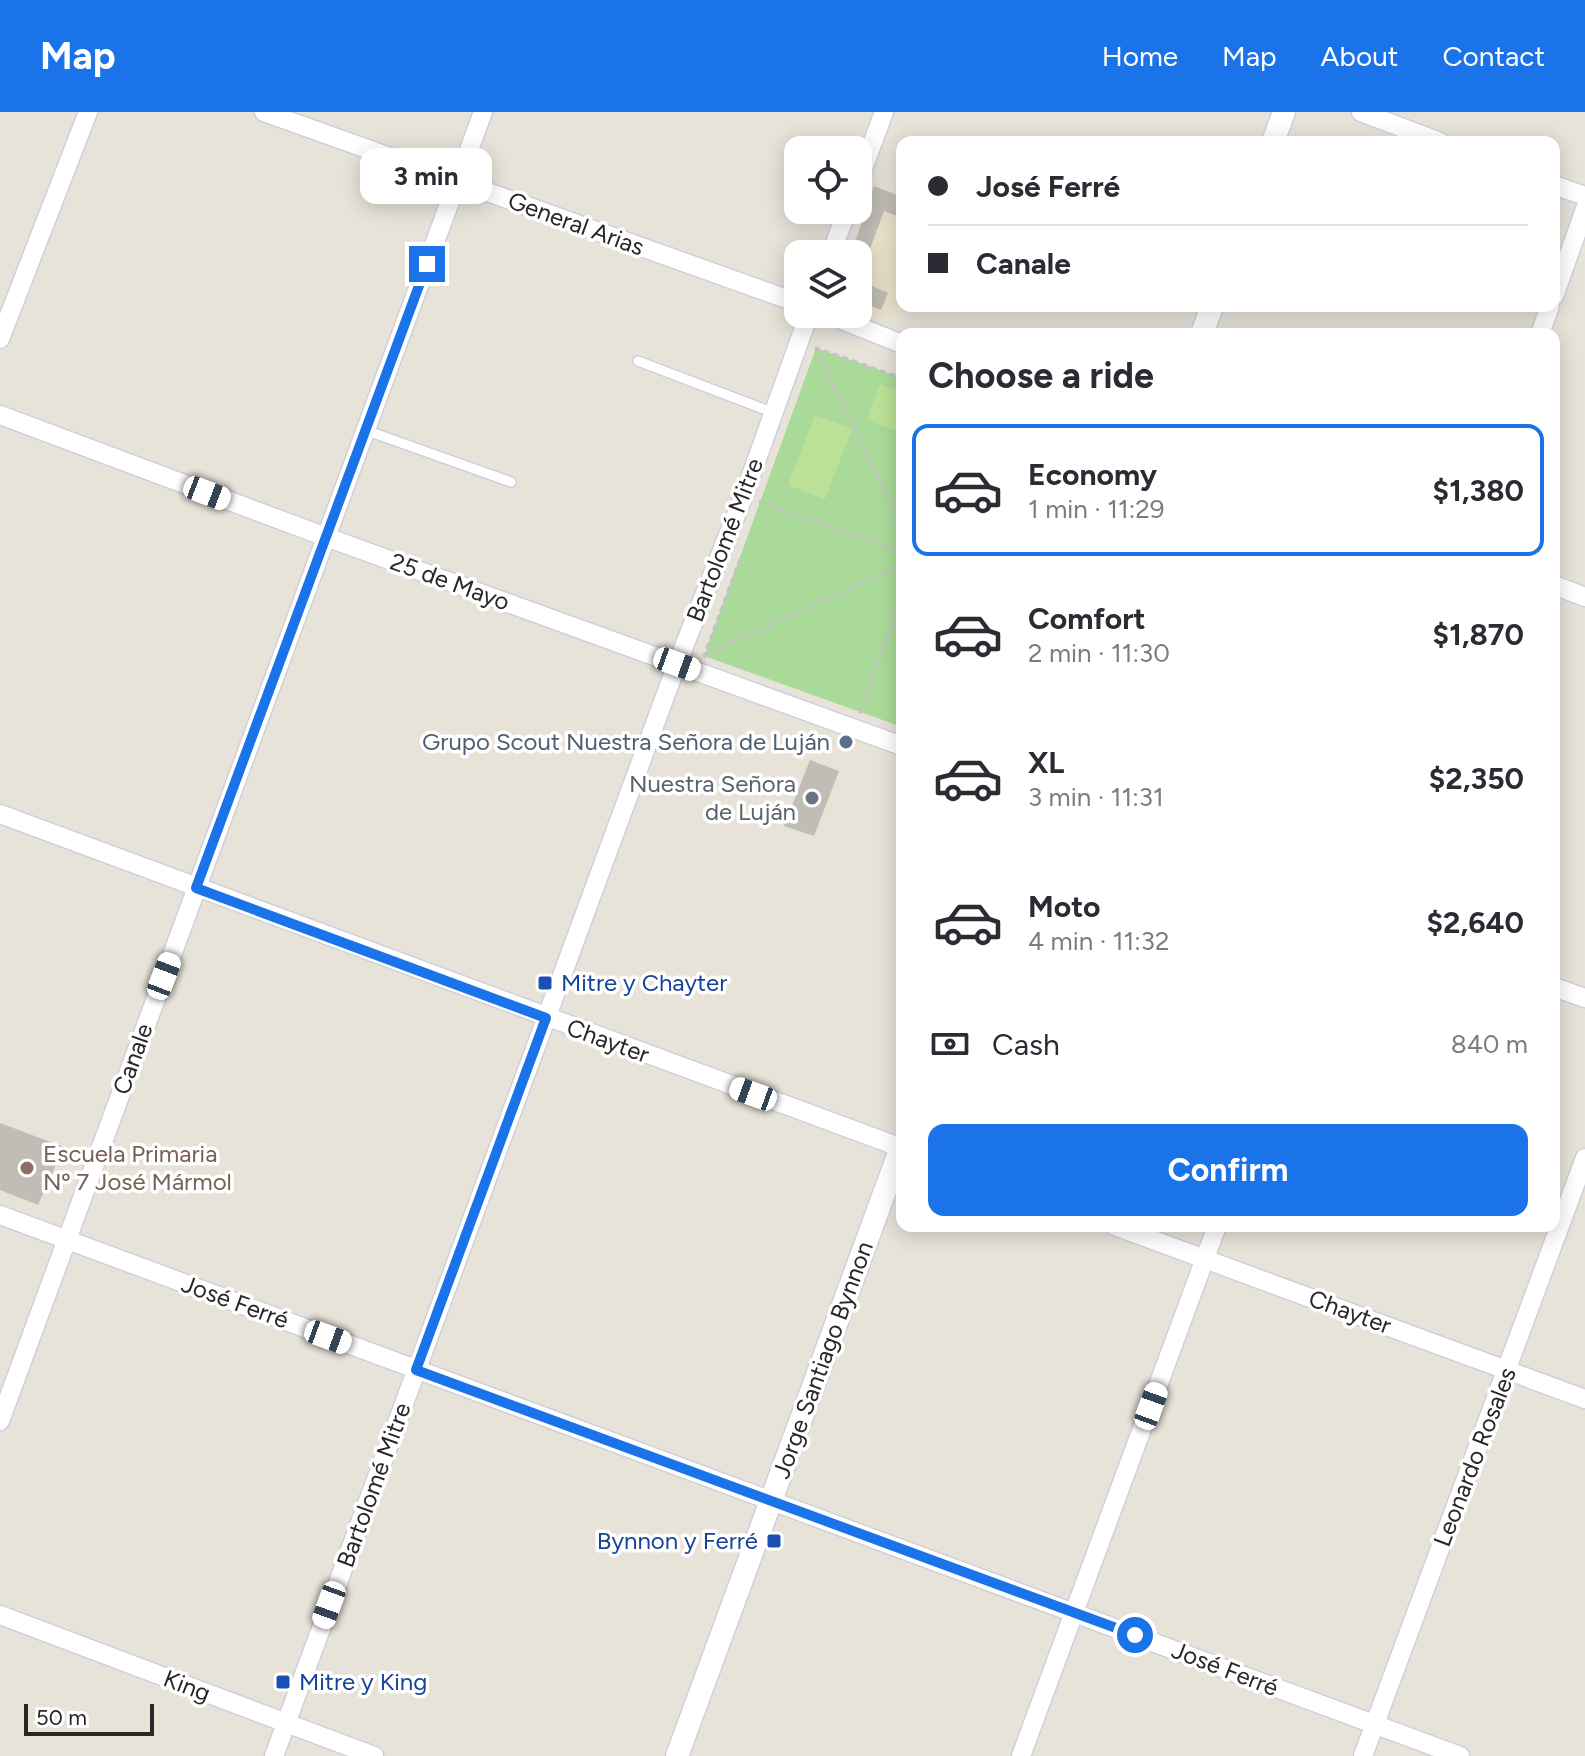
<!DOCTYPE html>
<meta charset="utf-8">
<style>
body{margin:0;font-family:Figtree,sans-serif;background:#f2f2f3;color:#2b2b33;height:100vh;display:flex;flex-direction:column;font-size:30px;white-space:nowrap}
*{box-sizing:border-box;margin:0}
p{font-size:26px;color:#7c7c81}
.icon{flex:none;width:44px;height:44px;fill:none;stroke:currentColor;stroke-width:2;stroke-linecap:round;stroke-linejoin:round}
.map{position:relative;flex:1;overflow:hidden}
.panel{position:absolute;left:896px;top:216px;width:664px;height:904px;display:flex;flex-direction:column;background:#fff;border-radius:16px;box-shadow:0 4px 20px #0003}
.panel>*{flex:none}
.top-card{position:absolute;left:896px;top:24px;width:664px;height:176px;border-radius:16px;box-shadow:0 4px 20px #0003;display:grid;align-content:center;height:176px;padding:0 32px;background:#fff}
.tools{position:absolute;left:784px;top:24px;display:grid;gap:16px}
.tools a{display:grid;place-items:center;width:88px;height:88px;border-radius:16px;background:#fff;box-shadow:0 4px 20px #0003;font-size:40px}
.scale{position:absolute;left:24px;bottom:20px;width:130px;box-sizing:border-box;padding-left:8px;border:4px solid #272727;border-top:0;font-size:22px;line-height:28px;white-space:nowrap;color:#272727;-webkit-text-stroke:6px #fff;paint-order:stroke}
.end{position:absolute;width:36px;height:36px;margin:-18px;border:10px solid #1a73e8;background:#fff;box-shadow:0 0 0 4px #fff}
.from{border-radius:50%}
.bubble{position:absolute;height:56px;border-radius:16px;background:#fff;box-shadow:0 4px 20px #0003;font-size:26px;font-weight:700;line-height:56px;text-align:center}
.car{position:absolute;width:24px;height:48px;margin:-24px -12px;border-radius:10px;box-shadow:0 0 6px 2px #0007;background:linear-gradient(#fff 24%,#345 0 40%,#fff 0 76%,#345 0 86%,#fff 0)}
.top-card b{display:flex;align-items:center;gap:28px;height:76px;font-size:30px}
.top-card b+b{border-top:2px solid #e1e1e2}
.top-card i{width:20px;height:20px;background:#2b2b33}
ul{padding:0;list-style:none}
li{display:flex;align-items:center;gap:24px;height:132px;margin:0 16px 12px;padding:0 16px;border:4px solid transparent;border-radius:16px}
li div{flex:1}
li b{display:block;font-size:30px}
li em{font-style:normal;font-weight:700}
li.active{border-color:#1a73e8}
li>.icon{width:72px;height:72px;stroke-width:1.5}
h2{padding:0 32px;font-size:36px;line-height:96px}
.pay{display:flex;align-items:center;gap:20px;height:88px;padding:0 32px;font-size:30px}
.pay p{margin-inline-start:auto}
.action{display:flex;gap:16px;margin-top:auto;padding:16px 32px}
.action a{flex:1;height:92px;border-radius:16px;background:#1a73e8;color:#fff;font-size:32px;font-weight:700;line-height:92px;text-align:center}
header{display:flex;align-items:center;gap:48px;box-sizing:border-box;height:112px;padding:0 40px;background:#1a73e8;color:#fff}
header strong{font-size:38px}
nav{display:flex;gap:44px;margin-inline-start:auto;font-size:28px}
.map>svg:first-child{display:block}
.education{fill:#e9e1ca}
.green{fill:#aada9a}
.pitch{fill:#bbe196}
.building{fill:#c0bdb6}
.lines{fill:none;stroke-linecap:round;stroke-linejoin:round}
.service-casing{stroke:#cfd0df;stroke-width:12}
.minor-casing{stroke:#cfd0df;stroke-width:21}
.tertiary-casing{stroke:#cfd0df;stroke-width:25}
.path{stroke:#c3c3c3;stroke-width:3;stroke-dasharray:6 4;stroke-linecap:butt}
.service{stroke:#fff;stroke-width:9}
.minor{stroke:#fff;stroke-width:18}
.tertiary{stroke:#fff;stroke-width:22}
.route{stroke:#1a73e8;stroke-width:10}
.service-dot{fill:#5c6f8a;stroke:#fff;stroke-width:3}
.worship-dot{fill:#6b7280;stroke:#fff;stroke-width:3}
.transit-dot{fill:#1a4fb4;stroke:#fff;stroke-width:3}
.education-dot{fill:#8d6e63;stroke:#fff;stroke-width:3}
.labels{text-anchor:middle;stroke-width:7;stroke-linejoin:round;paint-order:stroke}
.street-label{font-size:24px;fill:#272727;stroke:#fff}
.service-label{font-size:24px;fill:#4e5e75;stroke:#fff;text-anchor:end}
.worship-label{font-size:24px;fill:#5b616d;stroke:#fff;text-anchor:end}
.transit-label{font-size:24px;fill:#164399;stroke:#fff;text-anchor:start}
.education-label{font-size:24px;fill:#785e54;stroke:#fff;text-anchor:start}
</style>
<header>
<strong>Map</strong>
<nav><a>Home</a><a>Map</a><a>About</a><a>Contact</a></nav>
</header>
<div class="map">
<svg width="1585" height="1644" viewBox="0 0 1585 1644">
<rect width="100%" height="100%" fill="#e8e3d9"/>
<polygon class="education" points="874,74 902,85 902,185 892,209 858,197 858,142 851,142"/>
<polygon class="green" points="816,236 902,266 902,615 704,544"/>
<g class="pitch">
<polygon points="880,272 902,280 902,321 867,308"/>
<polygon points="815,303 852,317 825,387 788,373"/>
</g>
<g class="building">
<polygon points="874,74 902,85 902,106 884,99 868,142 851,142"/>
<polygon points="858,168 888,181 881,198 858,188"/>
<polygon points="810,648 839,659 814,724 784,714"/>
<polygon points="0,1011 64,1035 38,1093 0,1078"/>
</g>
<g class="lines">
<g class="service-casing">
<g id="service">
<polyline points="638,249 774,301"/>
<polyline points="365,318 511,370"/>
</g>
</g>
<g class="minor-casing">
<g id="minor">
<polyline points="264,0 798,191"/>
<polyline points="1361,0 1440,30"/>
<polyline points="858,70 884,0"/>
<polyline points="1554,73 1585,84"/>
<polyline points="831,142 847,98"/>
<polyline points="1554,184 1585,97"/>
<polyline points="827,202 902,232"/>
<polyline points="1540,222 1550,194"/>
<polyline points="0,227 88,0"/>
<polyline points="0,303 326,425 902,634"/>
<polyline points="1554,473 1585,485"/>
<polyline points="0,702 902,1036"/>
<polyline points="1554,875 1585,886"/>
<polyline points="0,1103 1460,1644"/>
<polyline points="1115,1114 1585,1287"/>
<polyline points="0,1309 483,0"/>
<polyline points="0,1503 374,1644"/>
<polyline points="274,1644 677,552 744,383 809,202"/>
<polyline points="1021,1644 1217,1114"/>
<polyline points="1363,1644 1585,1046"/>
</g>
</g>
<g class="tertiary-casing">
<g id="tertiary">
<polyline points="1273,30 1284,0"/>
<polyline points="1202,222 1212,194"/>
<polyline points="677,1644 902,1033"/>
</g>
</g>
<g class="path">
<polyline points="816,235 902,416"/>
<polyline points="816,238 816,236 902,266"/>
<polyline points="759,389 902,440"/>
<polyline points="703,544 902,452"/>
<polyline points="706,545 704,544 741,444"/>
<polyline points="860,602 902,485"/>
</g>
<use href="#service" class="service"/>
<use href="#minor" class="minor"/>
<use href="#tertiary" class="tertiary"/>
</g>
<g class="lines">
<polyline class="route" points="427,152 196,776 546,906 416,1258 1135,1523"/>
</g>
<circle class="service-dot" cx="846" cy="630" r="8"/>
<circle class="worship-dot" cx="812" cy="686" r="8"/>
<g class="transit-dot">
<rect x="537" y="863" width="16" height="16" rx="4"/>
<rect x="766" y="1421" width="16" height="16" rx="4"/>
<rect x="275" y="1562" width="16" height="16" rx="4"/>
</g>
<circle class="education-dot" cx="27" cy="1056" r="8"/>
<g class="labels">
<g class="street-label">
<text transform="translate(576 112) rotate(20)" y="8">General Arias</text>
<text transform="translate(725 428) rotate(-69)" y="8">Bartolomé Mitre</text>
<text transform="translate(450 470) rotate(20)" y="8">25 de Mayo</text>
<text transform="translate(608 929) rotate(20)" y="8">Chayter</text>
<text transform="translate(133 947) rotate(-70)" y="8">Canale</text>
<text transform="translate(235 1190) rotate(20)" y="8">José Ferré</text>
<text transform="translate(1350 1200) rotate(20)" y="8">Chayter</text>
<text transform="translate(823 1248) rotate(-70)" y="8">Jorge Santiago Bynnon</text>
<text transform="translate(1475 1345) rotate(-69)" y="8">Leonardo Rosales</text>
<text transform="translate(374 1373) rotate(-70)" y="8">Bartolomé Mitre</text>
<text transform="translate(1225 1557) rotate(21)" y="8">José Ferré</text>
<text transform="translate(187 1574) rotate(21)" y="8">King</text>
</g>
<g class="service-label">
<text x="830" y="638">Grupo Scout Nuestra Señora de Luján</text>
</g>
<g class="worship-label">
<text x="796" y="680">Nuestra Señora<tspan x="796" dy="28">de Luján</tspan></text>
</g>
<g class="transit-label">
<text x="561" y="879">Mitre y Chayter</text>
<text x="758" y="1437" text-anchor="end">Bynnon y Ferré</text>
<text x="299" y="1578">Mitre y King</text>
</g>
<g class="education-label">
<text x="43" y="1050">Escuela Primaria<tspan x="43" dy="28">Nº 7 José Mármol</tspan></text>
</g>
</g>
</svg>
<div class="tools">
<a><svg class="icon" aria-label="locate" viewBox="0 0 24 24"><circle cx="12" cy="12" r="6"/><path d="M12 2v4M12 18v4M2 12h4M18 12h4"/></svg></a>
<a><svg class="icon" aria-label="layers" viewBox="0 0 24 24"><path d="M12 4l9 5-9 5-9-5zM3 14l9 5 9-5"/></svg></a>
</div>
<div class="scale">50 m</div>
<i class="end from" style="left:1135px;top:1523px"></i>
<i class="end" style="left:427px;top:152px"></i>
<div class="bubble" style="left:360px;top:36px;width:132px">3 min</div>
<i class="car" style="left:207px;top:381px;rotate:111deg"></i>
<i class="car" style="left:677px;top:552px;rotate:110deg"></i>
<i class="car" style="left:164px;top:864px;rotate:21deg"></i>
<i class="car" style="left:753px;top:982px;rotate:290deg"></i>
<i class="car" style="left:328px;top:1225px;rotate:110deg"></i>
<i class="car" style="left:1151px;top:1294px;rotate:20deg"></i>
<i class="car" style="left:329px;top:1493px;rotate:200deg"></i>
<div class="top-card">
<b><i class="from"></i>José Ferré</b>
<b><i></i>Canale</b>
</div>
<section class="panel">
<h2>Choose a ride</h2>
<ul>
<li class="active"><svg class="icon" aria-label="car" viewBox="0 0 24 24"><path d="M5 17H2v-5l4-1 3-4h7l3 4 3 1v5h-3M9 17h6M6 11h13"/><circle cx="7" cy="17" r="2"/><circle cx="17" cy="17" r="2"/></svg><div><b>Economy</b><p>1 min · 11:29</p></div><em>$1,380</em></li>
<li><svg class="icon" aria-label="car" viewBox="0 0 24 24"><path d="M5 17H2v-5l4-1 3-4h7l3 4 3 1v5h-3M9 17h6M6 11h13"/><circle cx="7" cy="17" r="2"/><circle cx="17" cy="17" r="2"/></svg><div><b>Comfort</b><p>2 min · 11:30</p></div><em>$1,870</em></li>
<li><svg class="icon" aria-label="car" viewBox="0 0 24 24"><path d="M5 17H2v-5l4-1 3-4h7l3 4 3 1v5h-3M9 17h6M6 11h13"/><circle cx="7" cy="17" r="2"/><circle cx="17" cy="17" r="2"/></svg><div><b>XL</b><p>3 min · 11:31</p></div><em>$2,350</em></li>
<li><svg class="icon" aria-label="car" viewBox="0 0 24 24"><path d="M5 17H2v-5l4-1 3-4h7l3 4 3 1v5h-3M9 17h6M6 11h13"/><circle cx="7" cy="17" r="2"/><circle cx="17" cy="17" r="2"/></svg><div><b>Moto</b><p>4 min · 11:32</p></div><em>$2,640</em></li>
</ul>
<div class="pay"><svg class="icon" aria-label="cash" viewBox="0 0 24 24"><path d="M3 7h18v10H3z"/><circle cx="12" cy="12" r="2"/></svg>Cash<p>840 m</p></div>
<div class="action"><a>Confirm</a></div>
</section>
</div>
